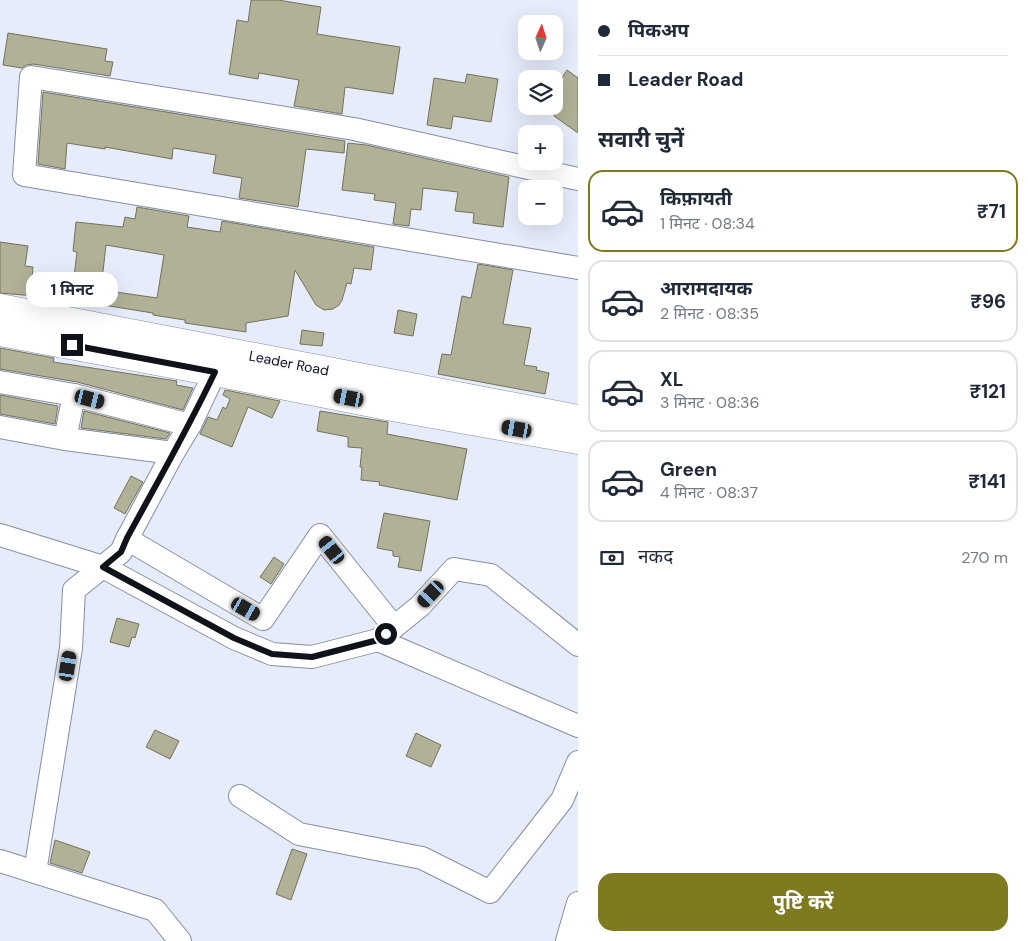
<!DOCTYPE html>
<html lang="hi">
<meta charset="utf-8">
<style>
body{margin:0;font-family:"DM Sans","Noto Sans Devanagari",sans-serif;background:#f6f6f7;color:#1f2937;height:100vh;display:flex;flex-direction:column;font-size:19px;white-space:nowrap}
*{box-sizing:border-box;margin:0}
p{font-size:16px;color:#747a83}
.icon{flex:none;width:28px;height:28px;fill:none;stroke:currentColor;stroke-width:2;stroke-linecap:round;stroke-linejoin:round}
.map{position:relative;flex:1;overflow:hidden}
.sheet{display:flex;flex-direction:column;background:#fff;width:450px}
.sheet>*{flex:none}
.guide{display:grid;align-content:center;height:110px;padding:0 20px;background:#fff}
.needle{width:32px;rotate:3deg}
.controls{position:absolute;left:518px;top:15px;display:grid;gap:10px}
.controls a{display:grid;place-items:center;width:45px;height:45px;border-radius:10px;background:#fff;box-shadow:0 5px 20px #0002;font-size:25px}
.end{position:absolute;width:22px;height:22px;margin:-11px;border:6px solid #10121a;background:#fff;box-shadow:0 0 0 2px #fff}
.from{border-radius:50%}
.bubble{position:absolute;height:35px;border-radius:15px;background:#fff;box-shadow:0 5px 20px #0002;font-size:16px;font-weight:700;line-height:35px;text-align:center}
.car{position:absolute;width:15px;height:30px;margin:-15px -8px;border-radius:6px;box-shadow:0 0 4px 1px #0007;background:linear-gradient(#222 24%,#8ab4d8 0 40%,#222 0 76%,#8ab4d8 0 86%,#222 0)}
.guide b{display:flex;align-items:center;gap:18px;height:48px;font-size:19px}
.guide b+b{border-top:1px solid #e0e1e3}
.guide i{width:12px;height:12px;background:#1f2937}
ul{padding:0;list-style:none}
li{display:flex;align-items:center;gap:15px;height:82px;margin:0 10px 8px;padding:0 10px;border:2px solid #e0e1e3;border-radius:15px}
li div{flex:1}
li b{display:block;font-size:19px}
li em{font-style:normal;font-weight:700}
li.active{border-color:#7e7a20}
li>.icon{width:45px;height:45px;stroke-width:1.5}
h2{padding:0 20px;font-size:22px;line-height:60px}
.pay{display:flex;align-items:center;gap:12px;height:55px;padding:0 20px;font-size:19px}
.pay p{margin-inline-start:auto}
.button{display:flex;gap:10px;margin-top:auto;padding:10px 20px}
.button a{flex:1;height:58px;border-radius:15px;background:#7e7a20;color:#fff;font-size:20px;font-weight:700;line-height:58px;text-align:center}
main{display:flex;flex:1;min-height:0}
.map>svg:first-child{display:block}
.building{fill:#b1b198;stroke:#73725c;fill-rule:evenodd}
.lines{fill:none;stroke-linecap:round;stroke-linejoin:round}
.minor-casing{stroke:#868ea4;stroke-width:24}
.major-casing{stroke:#868ea4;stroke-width:29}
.minor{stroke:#fff;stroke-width:22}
.major{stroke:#fff;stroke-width:28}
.route{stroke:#10121a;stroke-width:6}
.labels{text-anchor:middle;stroke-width:4;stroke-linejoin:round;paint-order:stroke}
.street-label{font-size:14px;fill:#10121a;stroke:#f8fafe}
</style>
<main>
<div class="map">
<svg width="578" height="941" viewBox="0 0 578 941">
<rect width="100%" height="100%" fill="#e7ecfb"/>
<g class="building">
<polygon points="251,0 278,0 321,7 317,34 400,47 393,94 345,87 342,114 294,106 299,80 259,73 258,79 229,74 237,20 248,22"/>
<polygon points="8,33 107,49 105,61 113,62 110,76 33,64 26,65 22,68 3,65"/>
<polygon points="567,70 578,78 578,133 554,116 554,90"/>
<polygon points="467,74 498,79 491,122 453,116 451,129 427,125 434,78 465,83"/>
<polygon points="43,92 345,141 344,153 306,149 298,207 239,198 242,178 213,173 216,155 173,148 172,159 105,147 105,149 67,143 65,169 38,164"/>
<polygon points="348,143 366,145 509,177 503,227 473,223 474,213 455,211 458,192 423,188 421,210 411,209 409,226 393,224 396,203 374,200 375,194 342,190"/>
<path d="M137,207L189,216L187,227L220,232L222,221L374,247L371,270L354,268L351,284L347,283L342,300L339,305L333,309L324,310L316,305L295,270L288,316L246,323V332L185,323V320L153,315V313L78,301V300L35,294V296L0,293V242L28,246L25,266L33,267L32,278L73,285L77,252L73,251L76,222L123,227L125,217L135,219ZM106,245L164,255L157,298L109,291V290L101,289Z"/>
<polygon points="478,264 513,270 503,324 531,328 524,365 537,367 536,370 549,373 545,394 438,374 442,354 451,355 462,296 471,298"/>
<polygon points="398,310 417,314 413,336 394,333"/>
<polygon points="302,330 324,333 322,346 300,344"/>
<polygon points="0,348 54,358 53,362 177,381 176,385 193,388 183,410 77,382 0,369"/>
<polygon points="225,390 280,401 272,418 248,407 232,447 200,434 208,417 217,420 223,407 226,409 230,399 223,395"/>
<polygon points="0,395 58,406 55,424 0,414"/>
<polygon points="84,411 170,433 166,439 81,428"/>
<polygon points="320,411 388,422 387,434 467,449 457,500 379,485 380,482 361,480 362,467 360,467 362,448 348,447 348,437 317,431"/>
<polygon points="131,476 143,482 125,514 114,508"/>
<polygon points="384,513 430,521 421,571 398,567 400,557 393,556 393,551 377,548"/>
<polygon points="274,557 284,564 271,584 260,577"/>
<polygon points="117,618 139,624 135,638 132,637 129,647 110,642"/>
<polygon points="155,730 179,741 170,759 146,747"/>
<polygon points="416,733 441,745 431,767 406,756"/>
<polygon points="55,840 90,852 82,873 50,863"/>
<polygon points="292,849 307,854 291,900 276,894"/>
</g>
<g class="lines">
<g class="minor-casing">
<g id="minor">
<polyline points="578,179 354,129 31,77 24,175 578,268"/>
<polyline points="0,382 74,395 190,425"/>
<polyline points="0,427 65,439 173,453"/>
<polyline points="65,439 74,395"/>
<polyline points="0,535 103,567 234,638 272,654 312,657 378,640 420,606 454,569 491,575 578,645"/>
<polyline points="127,539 263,619 320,535 394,627"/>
<polyline points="378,640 578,726"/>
<polyline points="240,796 299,834 422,858 490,892 562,800 578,762"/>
<polyline points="0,861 155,910 180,941"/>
<polyline points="35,872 71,648 74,590 121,552 127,539 173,453 190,425 215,372"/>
<polyline points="567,941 578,903"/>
</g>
</g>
<g class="major-casing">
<g id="major">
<polyline points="0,308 578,419"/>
<polyline points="0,332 215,372 387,406 578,440"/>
</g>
</g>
<use href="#minor" class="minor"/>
<use href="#major" class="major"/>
</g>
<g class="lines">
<path class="route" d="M72,345L215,372C188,429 157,483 127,538L121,552L103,567L234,638L272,654L312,657L378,640L386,634"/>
</g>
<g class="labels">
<g class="street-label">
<text transform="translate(289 363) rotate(11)" y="5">Leader Road</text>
</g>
</g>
</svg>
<div class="controls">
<a><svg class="needle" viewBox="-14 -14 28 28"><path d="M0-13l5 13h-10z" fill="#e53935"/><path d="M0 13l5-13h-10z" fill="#747a83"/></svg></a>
<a><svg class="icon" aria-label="layers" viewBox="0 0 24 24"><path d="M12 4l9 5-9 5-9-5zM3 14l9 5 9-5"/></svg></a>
<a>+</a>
<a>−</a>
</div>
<i class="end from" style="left:386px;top:634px"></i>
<i class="end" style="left:72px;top:345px"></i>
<div class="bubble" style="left:26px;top:272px;width:92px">1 मिनट</div>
<i class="car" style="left:349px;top:398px;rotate:281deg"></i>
<i class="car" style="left:90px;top:399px;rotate:104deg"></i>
<i class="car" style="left:517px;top:429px;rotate:280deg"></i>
<i class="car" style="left:332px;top:550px;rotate:321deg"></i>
<i class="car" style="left:431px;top:594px;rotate:223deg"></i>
<i class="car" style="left:246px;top:609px;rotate:120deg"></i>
<i class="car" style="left:68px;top:666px;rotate:9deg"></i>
</div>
<section class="sheet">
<div class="guide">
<b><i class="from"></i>पिकअप</b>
<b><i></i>Leader Road</b>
</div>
<h2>सवारी चुनें</h2>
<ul>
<li class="active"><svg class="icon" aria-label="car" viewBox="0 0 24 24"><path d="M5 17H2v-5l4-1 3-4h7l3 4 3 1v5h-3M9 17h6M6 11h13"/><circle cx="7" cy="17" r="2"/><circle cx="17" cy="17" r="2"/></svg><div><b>किफ़ायती</b><p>1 मिनट · 08:34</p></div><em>₹71</em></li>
<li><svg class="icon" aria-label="car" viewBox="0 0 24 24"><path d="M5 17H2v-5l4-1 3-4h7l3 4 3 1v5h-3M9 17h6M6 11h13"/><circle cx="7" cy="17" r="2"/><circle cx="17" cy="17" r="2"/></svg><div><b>आरामदायक</b><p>2 मिनट · 08:35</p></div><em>₹96</em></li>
<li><svg class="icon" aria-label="car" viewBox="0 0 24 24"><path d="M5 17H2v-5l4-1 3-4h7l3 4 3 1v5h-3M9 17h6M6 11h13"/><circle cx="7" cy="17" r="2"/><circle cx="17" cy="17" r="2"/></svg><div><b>XL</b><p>3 मिनट · 08:36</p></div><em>₹121</em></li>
<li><svg class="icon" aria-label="car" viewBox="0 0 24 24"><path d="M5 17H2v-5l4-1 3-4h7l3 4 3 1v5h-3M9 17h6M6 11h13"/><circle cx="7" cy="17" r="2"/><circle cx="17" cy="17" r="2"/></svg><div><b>Green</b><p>4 मिनट · 08:37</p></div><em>₹141</em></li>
</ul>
<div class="pay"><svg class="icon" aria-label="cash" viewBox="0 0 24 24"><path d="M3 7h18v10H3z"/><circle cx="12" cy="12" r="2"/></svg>नकद<p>270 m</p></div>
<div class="button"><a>पुष्टि करें</a></div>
</section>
</main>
